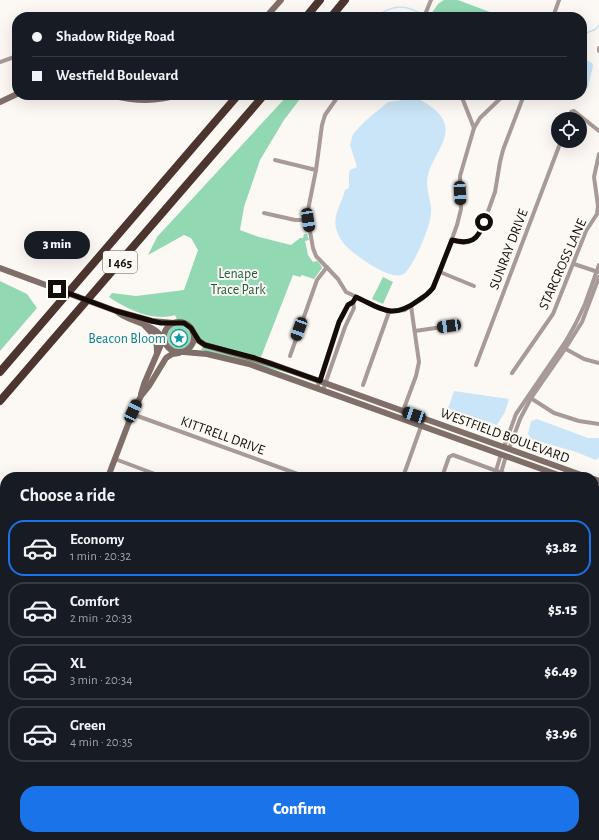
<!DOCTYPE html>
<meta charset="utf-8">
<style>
body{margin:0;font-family:"Alegreya Sans",sans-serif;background:#20242c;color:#f1f3f6;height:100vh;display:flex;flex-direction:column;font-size:15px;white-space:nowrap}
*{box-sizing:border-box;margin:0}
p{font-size:13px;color:#9ea1a6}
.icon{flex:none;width:22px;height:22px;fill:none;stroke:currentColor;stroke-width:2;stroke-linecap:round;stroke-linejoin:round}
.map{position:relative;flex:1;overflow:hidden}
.panel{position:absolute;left:0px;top:472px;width:599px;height:368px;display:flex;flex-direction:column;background:#171b24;border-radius:16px 16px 0 0;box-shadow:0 4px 16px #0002}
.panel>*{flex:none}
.top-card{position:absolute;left:12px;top:12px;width:575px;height:88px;border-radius:16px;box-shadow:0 4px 16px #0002;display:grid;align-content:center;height:88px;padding:0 20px;background:#171b24}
.fabs{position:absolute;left:551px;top:112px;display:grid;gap:8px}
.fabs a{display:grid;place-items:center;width:36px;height:36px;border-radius:50%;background:#171b24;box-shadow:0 4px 16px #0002;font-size:20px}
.end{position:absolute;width:18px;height:18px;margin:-9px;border:5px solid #140d07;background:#fff;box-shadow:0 0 0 2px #fff}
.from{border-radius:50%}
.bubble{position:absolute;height:28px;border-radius:14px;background:#171b24;box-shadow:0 4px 16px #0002;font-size:13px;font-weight:800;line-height:28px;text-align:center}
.car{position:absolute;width:12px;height:24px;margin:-12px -6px;border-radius:5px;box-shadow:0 0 3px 1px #0007;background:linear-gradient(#222 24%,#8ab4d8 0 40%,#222 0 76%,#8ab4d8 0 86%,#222 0)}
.top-card b{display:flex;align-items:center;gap:14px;height:38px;font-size:15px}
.top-card b+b{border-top:1px solid #363941}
.top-card i{width:10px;height:10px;background:#f1f3f6}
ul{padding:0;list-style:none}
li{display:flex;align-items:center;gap:12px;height:56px;margin:0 8px 6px;padding:0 12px;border:2px solid #363941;border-radius:16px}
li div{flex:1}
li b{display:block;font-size:15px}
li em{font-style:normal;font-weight:800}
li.selected{border-color:#1a73e8}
li>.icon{width:36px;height:36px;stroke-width:1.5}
h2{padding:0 20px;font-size:18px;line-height:48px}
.cta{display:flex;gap:8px;margin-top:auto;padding:8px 20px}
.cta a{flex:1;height:46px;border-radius:16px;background:#1a73e8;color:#fff;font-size:16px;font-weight:800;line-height:46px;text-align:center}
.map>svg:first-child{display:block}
.green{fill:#92d9b3}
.water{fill:#cae5f7}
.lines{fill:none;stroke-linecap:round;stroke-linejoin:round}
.stream{stroke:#cae5f7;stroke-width:1.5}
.street{stroke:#a79a97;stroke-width:4}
.secondary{stroke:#806e69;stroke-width:6}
.highway{stroke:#4c352f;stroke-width:8}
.route{stroke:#140d07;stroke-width:5}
.labels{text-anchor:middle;stroke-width:4;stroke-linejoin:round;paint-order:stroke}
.shield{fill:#fcf8f3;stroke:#5a544e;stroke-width:1}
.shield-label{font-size:13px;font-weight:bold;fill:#140d07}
.street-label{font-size:14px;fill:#140d07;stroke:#fcf8f3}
.park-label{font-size:14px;fill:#205a3f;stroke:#fcf8f3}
.culture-label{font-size:14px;fill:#0d838f;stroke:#fcf8f3;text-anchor:end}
</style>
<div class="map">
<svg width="599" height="840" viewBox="0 0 599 840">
<rect width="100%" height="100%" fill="#fcf8f3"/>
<g class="green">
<polygon points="444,0 458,0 503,17 429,17 438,4"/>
<path d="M288,95H303L284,120L260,160L244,207L240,230L259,237L291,245L300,238H303L304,234H307L309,240L305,241L308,255L313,262L317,261L321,265L322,268L314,279L302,275L300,277L293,275L261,357L207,344C193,337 196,321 177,320L175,315C152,322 127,309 109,297L112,293L136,296L184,290L198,250L191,238L184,235L148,255L157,237Z"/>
<polygon points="383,277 393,282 383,304 372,299"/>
<polygon points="0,281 27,294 37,308 0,351"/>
<circle cx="179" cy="337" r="12"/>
<polygon points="203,346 247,358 296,375 201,350"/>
<polygon points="0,560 5,562 5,632 0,633"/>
<polygon points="0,653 5,655 5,689 0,688"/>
<polygon points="0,716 5,716 5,734 2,739 0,740"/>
<polygon points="5,809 5,835 189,835 180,840 3,840 1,826"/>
<polygon points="455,835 563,835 561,840 453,840"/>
</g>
<g class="water">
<polygon points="582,58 592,63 593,66 588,87 586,89 582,89"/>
<path d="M417,98C429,105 441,111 445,125C449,141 431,160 428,175C425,186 430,198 431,208C433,222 415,262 406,272C395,286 352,253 344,244C340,239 337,233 336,228C333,214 342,203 345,190L349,188V174L350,170L357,167L350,145L353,134L364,122L388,102Z"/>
<polygon points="454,391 509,399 505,412 497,425 447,408 449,406"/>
<polygon points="537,419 588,438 599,438 599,457 596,460 576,452 531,439 528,434 531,421"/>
</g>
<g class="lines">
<g class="stream">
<polyline points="427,16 431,17"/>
<path d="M375,17C391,6 403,3 421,14"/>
<polyline points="582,35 596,29 599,25"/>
</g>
<g class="street">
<polyline points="424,17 431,0"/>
<polyline points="553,17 559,0"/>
<polyline points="599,48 599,51"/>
<polyline points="0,62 17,56"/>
<polyline points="339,95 325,115 322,125 316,170 308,210 308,220 313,248 316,256 338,279 346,292 389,312 405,310 430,292 440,272 457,225 461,209 460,176 474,128 461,95"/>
<polyline points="569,119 571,112 574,111 599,131"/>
<polyline points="474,128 480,118 504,95"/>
<polyline points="275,160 316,170"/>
<polyline points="264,213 295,220 308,220"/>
<polyline points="452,240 463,243 468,242 476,238 481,231 495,192 500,162 503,150 524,95"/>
<polyline points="574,264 598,272"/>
<polyline points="440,272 474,286"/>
<polyline points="415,331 449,326"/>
<polyline points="564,348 584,359 599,363"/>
<polyline points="290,356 317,280 327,267"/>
<polyline points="476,365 561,141"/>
<polyline points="512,373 553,314 586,231 597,214 598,206 594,177 599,154"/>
<polyline points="363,385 389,312"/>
<polyline points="317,388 339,322 348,305 353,302 356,297"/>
<polyline points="323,390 345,327 354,308 353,302"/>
<polyline points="529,397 554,413 579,421 599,424"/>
<polyline points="403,411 416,376 419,362 411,306"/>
<polyline points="132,414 306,477"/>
<polyline points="504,447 516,414 566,341 576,323 585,304 599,265"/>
<polyline points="509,449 520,419 531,398 565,349 582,322 599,277"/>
<polyline points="115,459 163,477"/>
<polyline points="496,471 501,454"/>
<polyline points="501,473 506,456"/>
<polyline points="403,477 424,418"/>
<polyline points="442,477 449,457 453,455 513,477"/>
<polyline points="594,759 599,745"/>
<polyline points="594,827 599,829"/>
<polyline points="399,835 413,840"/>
<polyline points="213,840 215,835"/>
<polyline points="563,840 565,835"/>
</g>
<g class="secondary">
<polyline points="266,17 281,0"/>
<path d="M111,95C133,101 156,102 178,95"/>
<polyline points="0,102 17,94"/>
<polyline points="0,268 116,311 152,321 174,323"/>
<path d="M119,313C133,323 152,323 163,338"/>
<circle cx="179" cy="337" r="15"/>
<path d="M145,326C153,333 158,341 157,353"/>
<polyline points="193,332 199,341 205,345 272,364 587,477"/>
<polyline points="184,352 207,354 249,364 564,477"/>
<polyline points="141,394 144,384 163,340"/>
<polyline points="108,477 132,414 141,396 149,386 166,358 172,354 179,353"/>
<polyline points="594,479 599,481"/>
<polyline points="594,488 599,490"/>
<polyline points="0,794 4,782 3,773"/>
</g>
<g class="highway">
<polyline points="306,17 320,0"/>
<polyline points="331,17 345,0"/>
<polyline points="0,372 238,95"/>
<polyline points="0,401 264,95"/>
</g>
</g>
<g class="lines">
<path class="route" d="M57,289L116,311L152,321L161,323H184L191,328L199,341L205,345L255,358L320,381L339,322L348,305L353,302L356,297C382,309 392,320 419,300C424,297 429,293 433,288L452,240C471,245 478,240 484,222"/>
</g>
<defs>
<g id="sight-ring" transform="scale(0.9)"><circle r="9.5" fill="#fcf8f3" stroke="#0f9aa8" stroke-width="1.5"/><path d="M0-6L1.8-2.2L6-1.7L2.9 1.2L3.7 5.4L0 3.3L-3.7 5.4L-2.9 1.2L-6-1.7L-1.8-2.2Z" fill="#0f9aa8"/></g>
</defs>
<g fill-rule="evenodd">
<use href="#sight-ring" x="179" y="338"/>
</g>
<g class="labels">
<rect class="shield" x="103" y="251" width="34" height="22" rx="3"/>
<g class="shield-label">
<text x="120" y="267">I 465</text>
</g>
<g class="street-label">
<text transform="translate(508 249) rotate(-69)" y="5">SUNRAY DRIVE</text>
<text transform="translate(562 264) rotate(-66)" y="5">STARCROSS LANE</text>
<text transform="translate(223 435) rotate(20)" y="5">KITTRELL DRIVE</text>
<text transform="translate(505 435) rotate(20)" y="5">WESTFIELD BOULEVARD</text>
</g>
<g class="park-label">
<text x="238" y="278">Lenape<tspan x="238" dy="16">Trace Park</tspan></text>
</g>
<g class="culture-label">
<text x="166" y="343">Beacon Bloom</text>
</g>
</g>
</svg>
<div class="fabs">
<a><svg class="icon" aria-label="locate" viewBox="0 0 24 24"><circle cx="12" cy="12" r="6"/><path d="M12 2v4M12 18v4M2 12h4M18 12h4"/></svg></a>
</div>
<i class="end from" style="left:484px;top:222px"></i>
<i class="end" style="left:57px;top:289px"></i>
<div class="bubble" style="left:24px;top:231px;width:66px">3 min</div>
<i class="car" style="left:460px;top:193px;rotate:177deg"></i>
<i class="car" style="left:308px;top:220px;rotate:171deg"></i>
<i class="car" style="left:449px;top:326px;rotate:262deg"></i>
<i class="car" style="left:299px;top:329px;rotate:200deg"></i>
<i class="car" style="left:133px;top:411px;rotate:25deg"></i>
<i class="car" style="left:414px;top:415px;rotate:289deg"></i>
<div class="top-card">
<b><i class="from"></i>Shadow Ridge Road</b>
<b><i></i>Westfield Boulevard</b>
</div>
<section class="panel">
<h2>Choose a ride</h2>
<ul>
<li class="selected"><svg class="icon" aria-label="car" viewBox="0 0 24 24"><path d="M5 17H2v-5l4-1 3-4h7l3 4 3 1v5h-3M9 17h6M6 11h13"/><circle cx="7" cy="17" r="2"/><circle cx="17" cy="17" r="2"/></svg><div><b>Economy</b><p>1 min · 20:32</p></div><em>$3.82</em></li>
<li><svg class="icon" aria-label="car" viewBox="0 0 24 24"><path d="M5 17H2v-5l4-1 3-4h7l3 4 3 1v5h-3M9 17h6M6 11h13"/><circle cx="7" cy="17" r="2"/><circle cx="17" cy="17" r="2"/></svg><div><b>Comfort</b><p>2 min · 20:33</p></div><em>$5.15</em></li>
<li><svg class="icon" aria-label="car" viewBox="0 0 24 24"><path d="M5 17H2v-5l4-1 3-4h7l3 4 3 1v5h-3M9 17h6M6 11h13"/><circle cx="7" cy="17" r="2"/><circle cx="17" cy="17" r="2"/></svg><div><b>XL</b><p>3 min · 20:34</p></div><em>$6.49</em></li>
<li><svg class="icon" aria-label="car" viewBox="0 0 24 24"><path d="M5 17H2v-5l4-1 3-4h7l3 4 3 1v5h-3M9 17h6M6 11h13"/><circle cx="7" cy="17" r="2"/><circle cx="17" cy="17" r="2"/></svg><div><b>Green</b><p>4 min · 20:35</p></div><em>$3.96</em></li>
</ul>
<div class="cta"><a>Confirm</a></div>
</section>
</div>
